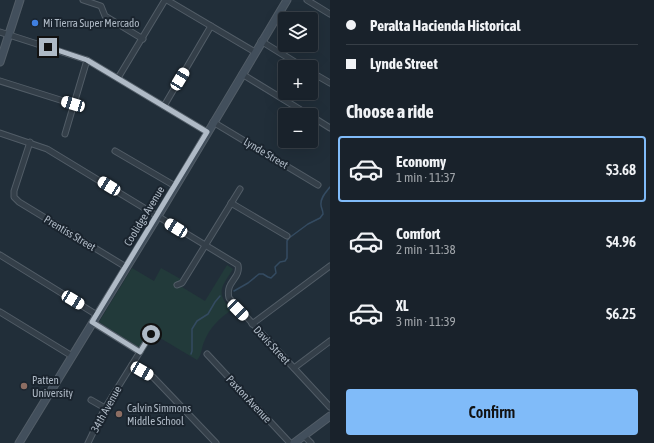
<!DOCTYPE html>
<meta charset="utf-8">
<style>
body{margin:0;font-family:"Asap Condensed",sans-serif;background:#262f37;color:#f1f3f6;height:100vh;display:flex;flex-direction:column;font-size:15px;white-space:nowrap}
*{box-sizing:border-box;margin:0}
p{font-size:13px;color:#9fa4a9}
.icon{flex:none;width:22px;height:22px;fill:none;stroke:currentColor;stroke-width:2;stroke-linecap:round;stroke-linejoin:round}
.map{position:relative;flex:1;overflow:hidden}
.side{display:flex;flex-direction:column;background:#19222b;width:324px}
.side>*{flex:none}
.hud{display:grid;align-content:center;height:88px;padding:0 16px;background:#19222b}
.tools{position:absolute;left:278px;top:12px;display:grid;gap:8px}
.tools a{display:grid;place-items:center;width:40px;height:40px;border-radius:4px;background:#19222b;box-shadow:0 4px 16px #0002,0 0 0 1px #373f47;font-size:20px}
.end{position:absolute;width:18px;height:18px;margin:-9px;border:5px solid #afbac6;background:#111;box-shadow:0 0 0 2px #111}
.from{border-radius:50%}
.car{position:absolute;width:12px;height:24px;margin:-12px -6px;border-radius:5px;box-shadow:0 0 3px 1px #0007;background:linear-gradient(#fff 24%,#345 0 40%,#fff 0 76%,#345 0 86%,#fff 0)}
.hud b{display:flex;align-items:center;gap:14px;height:38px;font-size:15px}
.hud b+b{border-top:1px solid #373f47}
.hud i{width:10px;height:10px;background:#f1f3f6}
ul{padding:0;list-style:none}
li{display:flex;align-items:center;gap:12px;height:66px;margin:0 8px 6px;padding:0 8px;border:2px solid transparent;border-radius:4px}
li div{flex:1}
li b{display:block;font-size:15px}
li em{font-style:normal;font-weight:600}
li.on{border-color:#80bbf9}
li>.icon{width:36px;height:36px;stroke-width:1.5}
h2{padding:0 16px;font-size:18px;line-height:48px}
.action{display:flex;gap:8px;margin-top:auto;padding:8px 16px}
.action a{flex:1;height:46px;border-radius:4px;background:#80bbf9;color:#111;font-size:16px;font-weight:600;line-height:46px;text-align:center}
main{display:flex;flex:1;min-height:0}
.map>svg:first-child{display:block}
.green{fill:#223a3a}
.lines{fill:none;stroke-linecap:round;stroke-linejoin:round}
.stream{stroke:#344b61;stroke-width:1.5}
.street-casing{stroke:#525d67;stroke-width:7}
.secondary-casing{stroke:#525d67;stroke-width:9}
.street{stroke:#343f49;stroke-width:5}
.secondary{stroke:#424f5c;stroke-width:7}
.route{stroke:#afbac6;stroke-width:5}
.shop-dot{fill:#3f7fe0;stroke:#1a242e;stroke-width:1.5}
.education-dot{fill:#8d6e63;stroke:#1a242e;stroke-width:1.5}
.labels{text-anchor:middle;stroke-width:4;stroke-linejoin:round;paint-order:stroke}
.poi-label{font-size:11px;fill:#afbac6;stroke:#1a242e;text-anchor:start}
.street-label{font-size:11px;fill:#afbac6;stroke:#1a242e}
</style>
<main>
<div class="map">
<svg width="330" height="443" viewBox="0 0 330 443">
<rect width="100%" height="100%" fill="#212e39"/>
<path class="green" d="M227,265L233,269C222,287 215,291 231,310C218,320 210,327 204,342C201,349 202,355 197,360L150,332L140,348L99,322L132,268L154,281L161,268L186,282L182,287L205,301Z"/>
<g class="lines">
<g class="stream">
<path d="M234,291L248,283L259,274H263L268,277L271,278L276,273L275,267L280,262L285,261L287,258V241L289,238L308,224L320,218L323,214C323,210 321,208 321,205C320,198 326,192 330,187"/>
<polyline points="191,354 192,351 192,329 197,321 208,314 215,302 220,296"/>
</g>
<g class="street-casing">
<g id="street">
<polyline points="83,0 101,6 105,16 143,39"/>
<polyline points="167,0 255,52"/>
<polyline points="307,0 330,14"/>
<polyline points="0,32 87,60 207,132"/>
<polyline points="261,41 303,67"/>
<polyline points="311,72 330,83"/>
<polyline points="242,74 309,115"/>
<polyline points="118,78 165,0"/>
<polyline points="0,81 73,104"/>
<polyline points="164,106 211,26"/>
<polyline points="311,116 330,128"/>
<polyline points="213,122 318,185"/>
<path d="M0,133L47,149L238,265C241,279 225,281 229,298L330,407"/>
<polyline points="65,134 87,60"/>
<polyline points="30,142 14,191 14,197 19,202 126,267"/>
<polyline points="115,151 175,186"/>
<polyline points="231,203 287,236"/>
<polyline points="0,255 97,315"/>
<polyline points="177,285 182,283 240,189"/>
<polyline points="0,312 72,356"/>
<polyline points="92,322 140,352"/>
<polyline points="252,324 330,266"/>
<polyline points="207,354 290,443"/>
<polyline points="132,365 153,377 216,443"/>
<polyline points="294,368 330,341"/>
<polyline points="91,400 105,408"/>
<polyline points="304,436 311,443"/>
<polyline points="88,443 105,408 151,334"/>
</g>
</g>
<g class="secondary-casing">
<g id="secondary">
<polyline points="0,62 20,0"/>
<polyline points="19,443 158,216 287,0"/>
<polyline points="294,443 330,416"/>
</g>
</g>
<use href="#street" class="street"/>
<use href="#secondary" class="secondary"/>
</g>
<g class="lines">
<polyline class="route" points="48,47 87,60 207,132 92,322 140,352 151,334"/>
</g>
<circle class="shop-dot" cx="35" cy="23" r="4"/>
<g class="education-dot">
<circle cx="24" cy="386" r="4"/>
<circle cx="119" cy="414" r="4"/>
</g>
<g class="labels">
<g class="poi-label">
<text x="43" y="27">Mi Tierra Super Mercado</text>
<text x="32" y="384">Patten<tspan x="32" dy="13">University</tspan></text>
<text x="127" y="412">Calvin Simmons<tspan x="127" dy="13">Middle School</tspan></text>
</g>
<g class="street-label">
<text transform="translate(266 153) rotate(31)" y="4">Lynde Street</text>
<text transform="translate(144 216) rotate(-59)" y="4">Coolidge Avenue</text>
<text transform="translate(70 233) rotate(31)" y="4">Prentiss Street</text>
<text transform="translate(272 345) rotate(47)" y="4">Davis Street</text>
<text transform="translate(249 399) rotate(47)" y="4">Paxton Avenue</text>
<text transform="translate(106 409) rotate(-61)" y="4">34th Avenue</text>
</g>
</g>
</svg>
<div class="tools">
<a><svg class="icon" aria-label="layers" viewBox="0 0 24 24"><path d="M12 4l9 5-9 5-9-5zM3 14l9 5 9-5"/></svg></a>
<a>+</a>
<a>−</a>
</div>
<i class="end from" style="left:151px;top:334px"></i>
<i class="end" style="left:48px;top:47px"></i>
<i class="car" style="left:180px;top:79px;rotate:31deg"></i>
<i class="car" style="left:73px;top:104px;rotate:287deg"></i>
<i class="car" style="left:109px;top:186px;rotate:302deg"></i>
<i class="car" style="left:176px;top:228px;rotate:302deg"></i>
<i class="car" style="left:73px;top:300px;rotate:121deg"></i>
<i class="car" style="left:238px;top:310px;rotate:135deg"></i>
<i class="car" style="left:142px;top:371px;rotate:120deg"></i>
</div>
<section class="side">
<div class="hud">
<b><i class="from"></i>Peralta Hacienda Historical</b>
<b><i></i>Lynde Street</b>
</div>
<h2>Choose a ride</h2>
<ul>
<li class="on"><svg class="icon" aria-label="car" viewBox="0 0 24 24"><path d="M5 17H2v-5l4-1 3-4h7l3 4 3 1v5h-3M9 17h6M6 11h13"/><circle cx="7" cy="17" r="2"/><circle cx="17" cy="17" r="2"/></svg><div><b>Economy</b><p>1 min · 11:37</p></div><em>$3.68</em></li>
<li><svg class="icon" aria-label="car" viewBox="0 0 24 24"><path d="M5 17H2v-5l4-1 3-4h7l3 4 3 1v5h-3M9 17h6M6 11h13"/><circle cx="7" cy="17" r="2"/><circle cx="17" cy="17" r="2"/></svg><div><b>Comfort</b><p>2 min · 11:38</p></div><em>$4.96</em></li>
<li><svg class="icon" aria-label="car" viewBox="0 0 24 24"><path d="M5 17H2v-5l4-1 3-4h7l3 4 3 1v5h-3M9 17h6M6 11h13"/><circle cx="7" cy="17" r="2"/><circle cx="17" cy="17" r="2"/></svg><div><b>XL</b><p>3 min · 11:39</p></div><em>$6.25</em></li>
</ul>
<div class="action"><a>Confirm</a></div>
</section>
</main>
